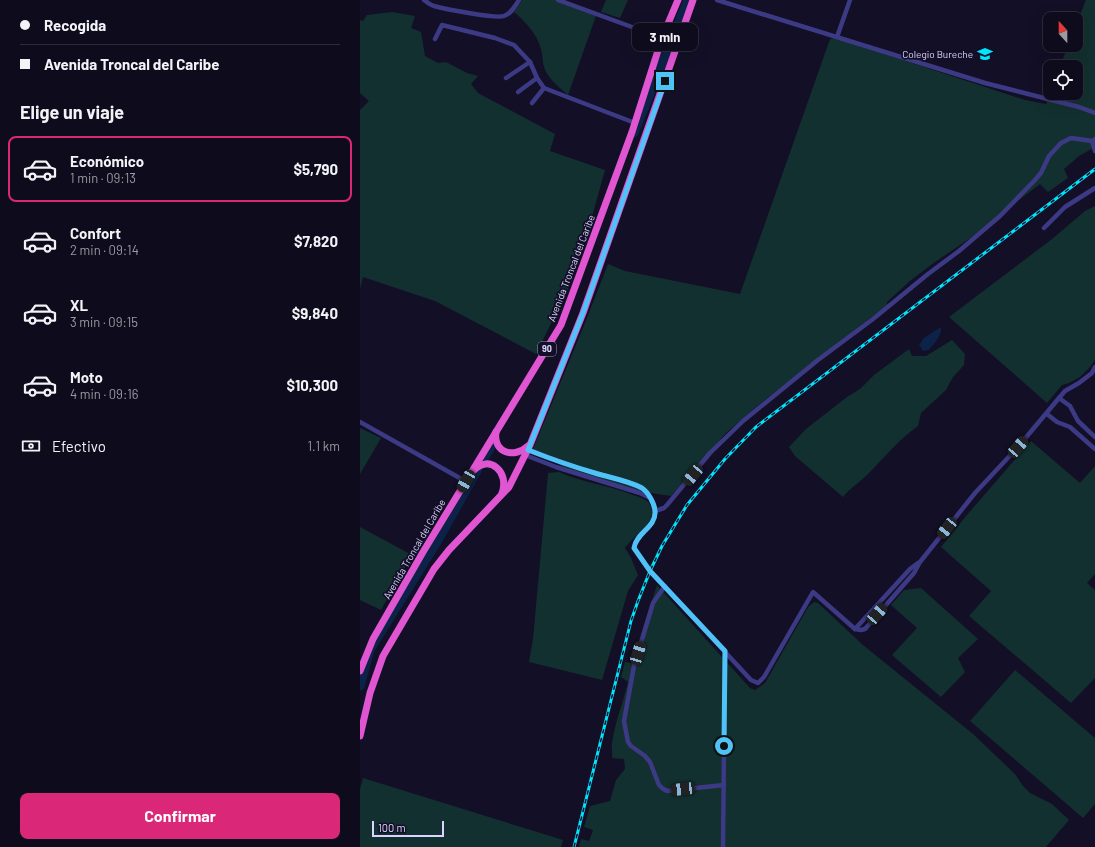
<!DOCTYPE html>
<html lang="es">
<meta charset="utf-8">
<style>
body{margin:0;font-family:Barlow,sans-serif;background:#1c1929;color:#f1f3f6;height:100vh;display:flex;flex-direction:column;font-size:15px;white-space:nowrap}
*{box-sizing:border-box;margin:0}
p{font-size:13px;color:#9b9ba3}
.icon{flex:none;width:22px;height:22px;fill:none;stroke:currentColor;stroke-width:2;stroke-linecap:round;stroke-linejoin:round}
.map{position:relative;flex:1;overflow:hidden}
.drawer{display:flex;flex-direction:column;background:#0e0b1c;width:360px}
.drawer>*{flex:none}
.hud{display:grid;align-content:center;height:88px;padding:0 20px;background:#0e0b1c}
.needle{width:26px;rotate:339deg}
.fabs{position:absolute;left:683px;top:12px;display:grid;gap:8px}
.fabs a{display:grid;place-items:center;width:40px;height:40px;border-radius:8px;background:#0e0b1c;box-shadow:0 4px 16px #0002,0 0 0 1px #2e2b3b;font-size:20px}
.scale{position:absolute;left:12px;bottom:10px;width:72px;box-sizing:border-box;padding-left:4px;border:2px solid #d9d4ff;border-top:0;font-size:11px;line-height:14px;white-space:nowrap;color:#d9d4ff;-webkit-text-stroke:3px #130f26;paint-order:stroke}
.end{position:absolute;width:18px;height:18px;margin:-9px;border:5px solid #4fc3f7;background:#111;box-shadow:0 0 0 2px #111}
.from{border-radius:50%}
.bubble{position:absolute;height:28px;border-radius:8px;background:#0e0b1c;box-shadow:0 4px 16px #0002,0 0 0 1px #2e2b3b;font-size:13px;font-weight:700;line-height:28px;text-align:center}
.car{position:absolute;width:12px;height:24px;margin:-12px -6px;border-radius:5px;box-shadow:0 0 3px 1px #0007;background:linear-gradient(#222 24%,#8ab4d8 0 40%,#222 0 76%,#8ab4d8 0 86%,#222 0)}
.hud b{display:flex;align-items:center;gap:14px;height:38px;font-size:15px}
.hud b+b{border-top:1px solid #2e2b3b}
.hud i{width:10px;height:10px;background:#f1f3f6}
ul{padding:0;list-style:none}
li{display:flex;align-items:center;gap:12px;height:66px;margin:0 8px 6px;padding:0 12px;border:2px solid transparent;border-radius:8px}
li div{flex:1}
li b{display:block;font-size:15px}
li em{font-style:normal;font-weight:700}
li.active{border-color:#db2777}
li>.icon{width:36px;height:36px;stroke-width:1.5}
h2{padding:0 20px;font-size:18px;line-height:48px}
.pay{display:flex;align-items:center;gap:10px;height:44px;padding:0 20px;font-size:15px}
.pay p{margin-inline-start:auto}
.cta{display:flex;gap:8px;margin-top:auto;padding:8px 20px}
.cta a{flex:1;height:46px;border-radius:8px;background:#db2777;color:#fff;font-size:16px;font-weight:700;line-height:46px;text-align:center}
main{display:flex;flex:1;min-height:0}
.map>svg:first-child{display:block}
.green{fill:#12302f}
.water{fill:#0c2248}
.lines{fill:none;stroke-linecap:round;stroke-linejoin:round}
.river{stroke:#0c2248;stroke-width:9}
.minor{stroke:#3d3a85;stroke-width:4.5}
.trunk{stroke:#e055d1;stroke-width:7}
.rail-casing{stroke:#00e5ff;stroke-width:3}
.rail{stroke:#130f26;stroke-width:1.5;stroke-dasharray:4.5;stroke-linecap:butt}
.route{stroke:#4fc3f7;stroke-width:5}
.labels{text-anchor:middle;stroke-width:3.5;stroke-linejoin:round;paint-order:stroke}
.shield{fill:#130f26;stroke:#9e99be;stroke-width:1}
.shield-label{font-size:9px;font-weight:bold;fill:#d9d4ff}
.poi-label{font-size:10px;fill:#d9d4ff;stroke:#130f26;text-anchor:end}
.street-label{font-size:10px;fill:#d9d4ff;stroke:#130f26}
</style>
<main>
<section class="drawer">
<div class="hud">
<b><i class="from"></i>Recogida</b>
<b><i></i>Avenida Troncal del Caribe</b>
</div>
<h2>Elige un viaje</h2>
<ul>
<li class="active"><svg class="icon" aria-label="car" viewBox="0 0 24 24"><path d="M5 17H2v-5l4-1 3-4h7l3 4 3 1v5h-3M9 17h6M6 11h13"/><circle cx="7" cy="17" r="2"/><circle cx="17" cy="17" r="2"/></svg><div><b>Económico</b><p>1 min · 09:13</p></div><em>$5,790</em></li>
<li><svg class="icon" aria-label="car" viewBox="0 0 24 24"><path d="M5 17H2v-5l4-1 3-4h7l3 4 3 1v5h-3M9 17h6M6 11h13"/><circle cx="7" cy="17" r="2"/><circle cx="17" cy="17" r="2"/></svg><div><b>Confort</b><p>2 min · 09:14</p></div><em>$7,820</em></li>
<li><svg class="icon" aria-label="car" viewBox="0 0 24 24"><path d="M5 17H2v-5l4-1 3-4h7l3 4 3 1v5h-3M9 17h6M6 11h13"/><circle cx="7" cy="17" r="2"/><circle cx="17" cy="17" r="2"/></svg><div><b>XL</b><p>3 min · 09:15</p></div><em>$9,840</em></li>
<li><svg class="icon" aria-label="car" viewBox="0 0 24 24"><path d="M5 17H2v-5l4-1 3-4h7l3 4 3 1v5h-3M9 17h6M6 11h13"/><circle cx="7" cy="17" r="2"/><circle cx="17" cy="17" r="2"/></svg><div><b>Moto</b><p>4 min · 09:16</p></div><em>$10,300</em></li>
</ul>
<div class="pay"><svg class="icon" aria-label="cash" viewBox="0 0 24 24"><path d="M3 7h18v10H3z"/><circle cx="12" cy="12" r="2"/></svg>Efectivo<p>1.1 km</p></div>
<div class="cta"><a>Confirmar</a></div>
</section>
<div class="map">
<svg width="735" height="847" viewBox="0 0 735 847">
<rect width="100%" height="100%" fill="#130f26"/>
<g class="green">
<path d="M162,0H204L237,13L208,95C200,88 187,78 184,67C182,61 183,55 181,49C177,34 166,22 154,12Z"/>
<polygon points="246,0 268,0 260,18 241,12"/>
<polygon points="726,0 735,0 735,147 719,156 704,169 708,178 688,192 680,184 609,239 575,262 550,281 527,302 527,305 396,407 367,432 311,496 284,492 207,469 173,449 225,323 248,264 265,271 380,294 470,39 476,38 665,100 686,104 691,93 716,93 716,67 700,67 708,45 716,45 716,25"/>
<polygon points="32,12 55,16 51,28 61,32 65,56 78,63 86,62 107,73 118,76 111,84 118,93 195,134 190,151 245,170 227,235 211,283 176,354 75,301 3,277 0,289 0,110 9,101 0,93 0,20 3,21 7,15"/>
<polygon points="735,206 735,360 730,367 720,377 709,383 702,385 687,403 589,317 692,239 725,211"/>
<path d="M592,340L605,354L604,365L593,377L586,390L561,413L558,426C539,439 524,458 508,474C500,482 490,488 483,497L435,456L429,447L446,429L487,397L500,389L514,375L549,349L552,356H566Z"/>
<polygon points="0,428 21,438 0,474"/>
<polygon points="671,441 720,483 735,466 735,574 727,583 735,590 735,678 711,703 609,616 631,591 581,547 606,516"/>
<path d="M199,472C223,483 249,485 273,495C277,496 283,498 287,501C290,503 293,511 292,515C290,526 272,538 265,548L271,558L278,575L268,591L242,680L169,662L173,639L188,473Z"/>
<polygon points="0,527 52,555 21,610 0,600"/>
<path d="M297,585L390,688L395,690L405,683L448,607L454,602L458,603L503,645L613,734L655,774L663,786L670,793L692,804L709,820L686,847H219L221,839L229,841L233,830L224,827L230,806L250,801L256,780L265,769L264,759L252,758C253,753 251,748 252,743C255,722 263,703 268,682L261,677L265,662L272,663Z"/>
<polygon points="561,588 618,639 598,658 605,672 581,697 532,655 557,628 531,605 544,590"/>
<polygon points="655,670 735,738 735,804 723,818 610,721"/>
<polygon points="3,778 203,840 201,847 0,847 0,789"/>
</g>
<path class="water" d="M579,328H581C582,336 574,343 569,350L563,351L559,345L564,338Z"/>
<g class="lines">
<g class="river">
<polyline points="274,133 328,0"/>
<polyline points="122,462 134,442"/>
<polyline points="0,686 10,650 77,542 118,469"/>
</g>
<g class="minor">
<path d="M64,0C67,2 70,5 74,6C85,9 136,19 144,16C152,13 155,6 159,0"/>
<polyline points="198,0 302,38"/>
<polyline points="357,0 625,83 719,107 735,113"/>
<polyline points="477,37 490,0"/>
<polyline points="75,39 82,25 135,38 154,45 170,62 146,78"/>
<polyline points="170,62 177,78 184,88 275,123"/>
<polyline points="158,92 177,78"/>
<polyline points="172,103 184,88"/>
<polyline points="732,141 735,151"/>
<polyline points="684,228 705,207 735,188"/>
<polyline points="699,398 710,406 718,421 735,437"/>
<polyline points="687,414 697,422 710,427 735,449"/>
<polyline points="0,422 105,481"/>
<path d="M168,449C191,459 214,467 238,474C252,478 269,481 282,488C288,492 295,504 295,512C296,527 276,533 274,548L290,571L391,680L398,683L404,677L453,592L495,629L501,630L505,629L554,573L560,562L615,493L658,447L699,398L705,391L719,383L732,373L735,367"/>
<polyline points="165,455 196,467 280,493 288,497"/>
<polyline points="295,511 304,508 307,505 350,453 383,421 458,360 513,319 568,274 599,251 640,216 674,181 681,173 689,156 701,143 711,138 732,141 735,139"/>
<polyline points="305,586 300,593 293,603 274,666 264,721 268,742 271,746 285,756 290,762 299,785 302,788 307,791 364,785"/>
<polyline points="495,629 550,569 558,563"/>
<polyline points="363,847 365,651"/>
</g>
<g class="trunk">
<path d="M136,432C133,453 154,459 168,446"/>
<path d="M114,470C129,454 150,472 142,493"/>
<polyline points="0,671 13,639 63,552 201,325 272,132 302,38 318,0"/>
<polyline points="0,736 10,693 23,656 74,569 89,550 149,487 170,445 223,313 333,0"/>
</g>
<g class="rail-casing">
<polyline id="rail" points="214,847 271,621 278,601 290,571 302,546 327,505 365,459 396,427 735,169"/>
</g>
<use href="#rail" class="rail"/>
</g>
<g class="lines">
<path class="route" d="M305,81L223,313L168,450C191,459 214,467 238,474C252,478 269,481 282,488C288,492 295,504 295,512C296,527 276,533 274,548L290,571L365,651L364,746"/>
</g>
<defs>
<g id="school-bare" transform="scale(1.2)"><path d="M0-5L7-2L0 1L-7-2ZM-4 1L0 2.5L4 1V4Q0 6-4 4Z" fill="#00e5ff" stroke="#130f26" stroke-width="2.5" paint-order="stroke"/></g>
</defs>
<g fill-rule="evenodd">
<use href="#school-bare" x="625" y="54"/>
</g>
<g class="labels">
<rect class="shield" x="178" y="342" width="18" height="14" rx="3"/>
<g class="shield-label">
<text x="187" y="352">90</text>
</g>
<g class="poi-label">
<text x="613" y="58">Colegio Bureche</text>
</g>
<g class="street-label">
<text transform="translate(211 268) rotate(-69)" y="4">Avenida Troncal del Caribe</text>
<text transform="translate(54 549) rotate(-60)" y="4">Avenida Troncal del Caribe</text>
</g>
</g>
</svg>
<div class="fabs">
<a><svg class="needle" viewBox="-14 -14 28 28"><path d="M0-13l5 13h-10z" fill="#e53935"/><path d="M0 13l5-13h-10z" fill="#9b9ba3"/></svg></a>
<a><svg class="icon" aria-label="locate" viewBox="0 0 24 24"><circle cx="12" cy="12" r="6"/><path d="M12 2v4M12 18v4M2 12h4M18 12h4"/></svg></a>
</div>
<div class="scale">100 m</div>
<i class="end from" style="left:364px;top:746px"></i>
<i class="end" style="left:305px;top:81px"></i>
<div class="bubble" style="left:272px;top:23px;width:66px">3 min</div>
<i class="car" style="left:658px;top:447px;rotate:41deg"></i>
<i class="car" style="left:333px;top:475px;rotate:220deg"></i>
<i class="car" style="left:106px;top:481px;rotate:210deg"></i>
<i class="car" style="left:587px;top:528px;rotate:219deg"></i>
<i class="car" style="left:517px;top:614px;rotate:41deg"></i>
<i class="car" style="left:278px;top:653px;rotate:17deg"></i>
<i class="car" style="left:323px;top:789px;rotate:264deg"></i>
</div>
</main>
